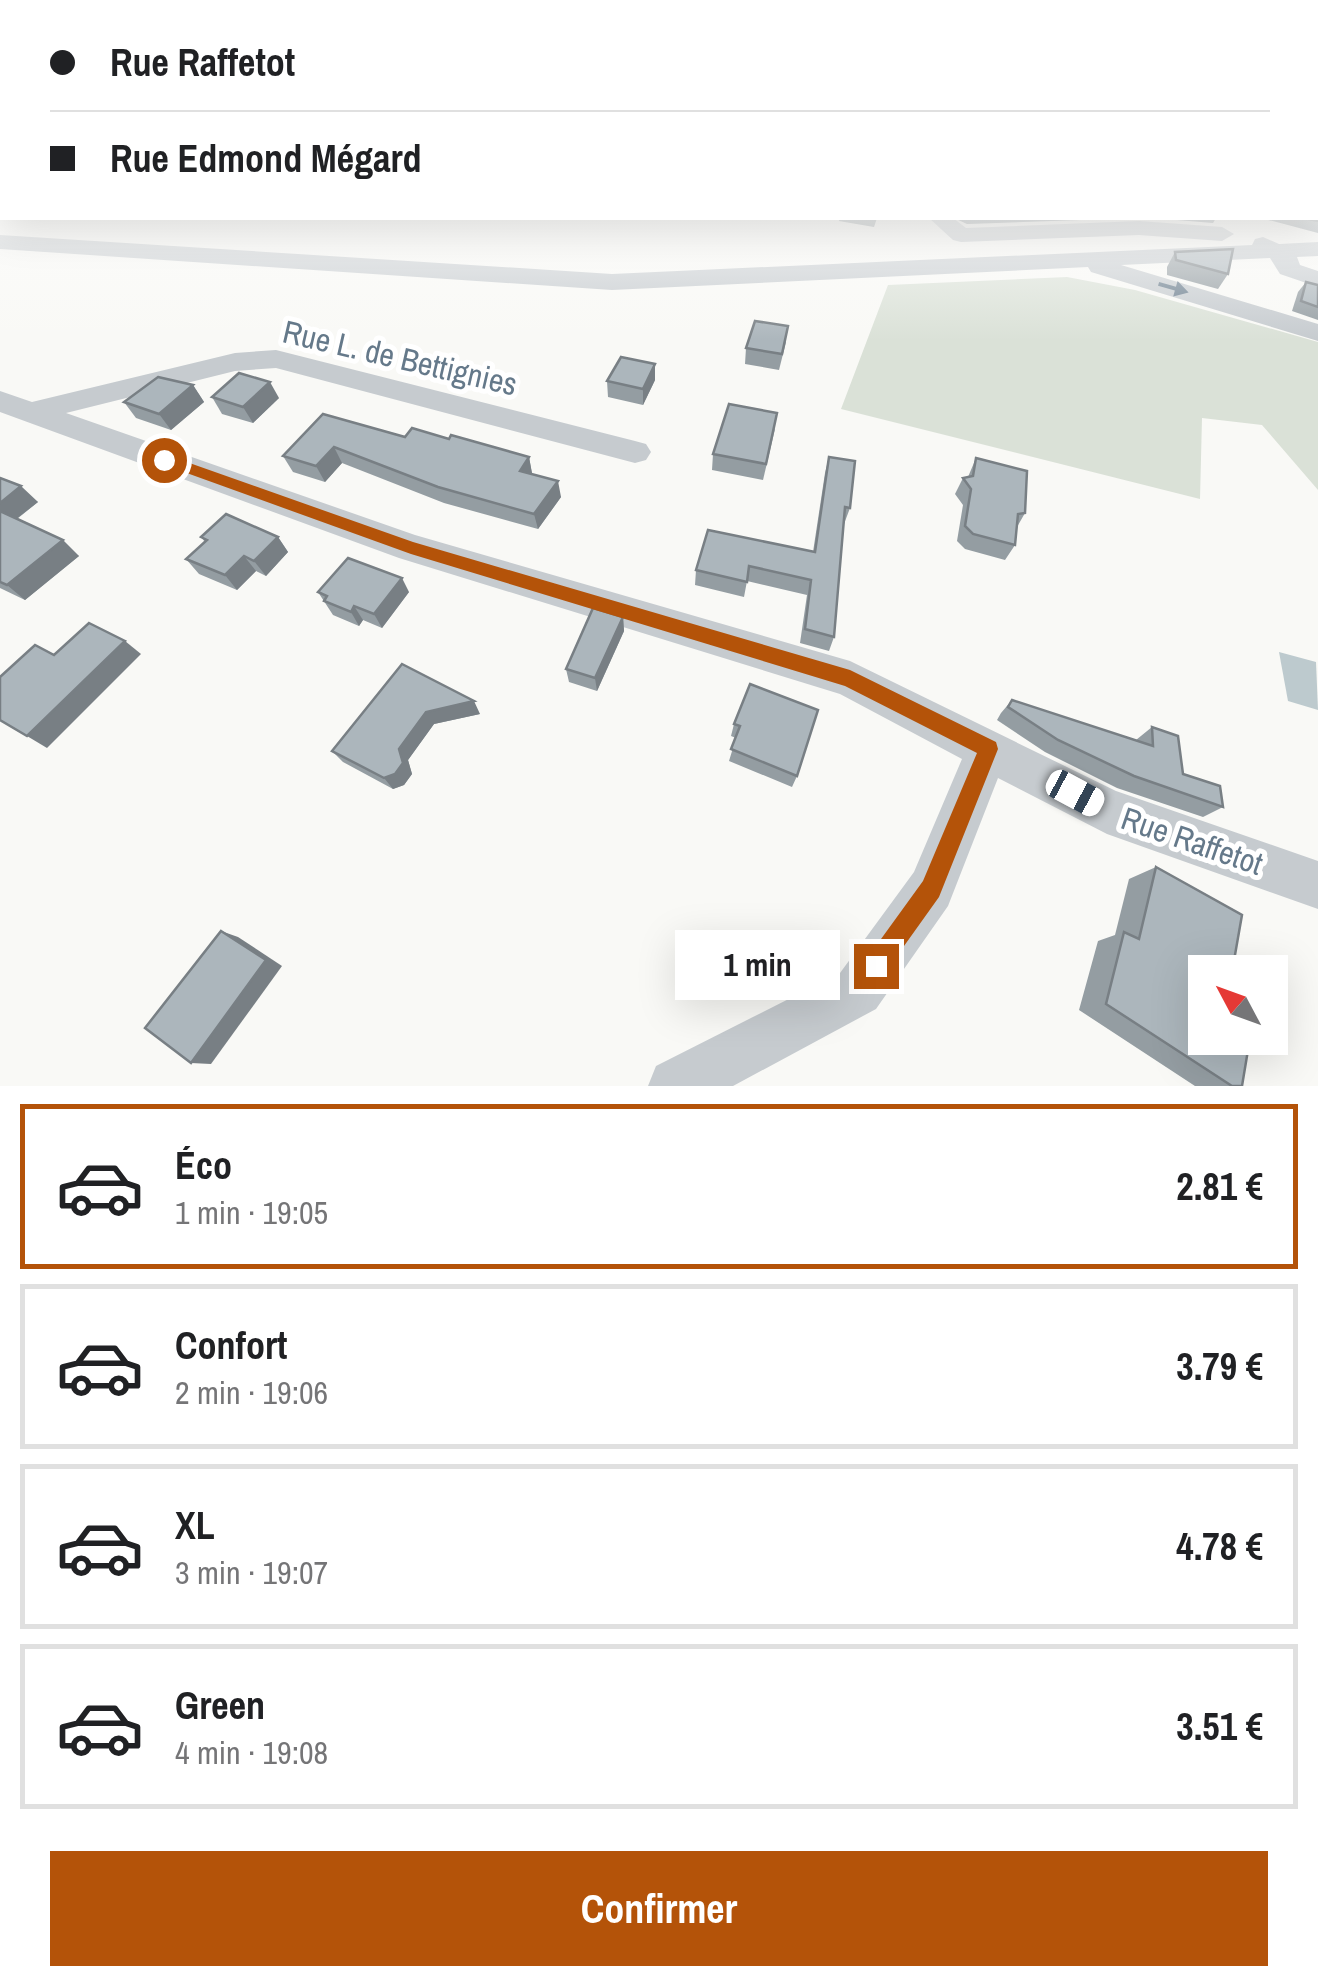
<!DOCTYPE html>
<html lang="fr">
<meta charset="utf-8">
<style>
body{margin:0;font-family:"Archivo Narrow",sans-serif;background:#f6f6f6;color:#202124;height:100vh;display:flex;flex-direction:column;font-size:38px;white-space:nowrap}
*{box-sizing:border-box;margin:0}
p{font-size:32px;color:#757577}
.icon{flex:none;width:55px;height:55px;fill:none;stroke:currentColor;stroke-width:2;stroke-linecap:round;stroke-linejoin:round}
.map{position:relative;height:1086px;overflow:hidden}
.drawer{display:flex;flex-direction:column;background:#fff;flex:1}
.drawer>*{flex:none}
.banner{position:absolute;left:0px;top:0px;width:1320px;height:220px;box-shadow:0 10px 40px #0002;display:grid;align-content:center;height:220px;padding:0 50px;background:#fff}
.needle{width:65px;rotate:311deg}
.fabs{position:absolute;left:1188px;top:955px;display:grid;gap:20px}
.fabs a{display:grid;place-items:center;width:100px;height:100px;border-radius:0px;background:#fff;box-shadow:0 10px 40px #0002;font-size:50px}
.end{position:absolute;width:45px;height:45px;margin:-22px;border:12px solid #b45309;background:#fff;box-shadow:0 0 0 5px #fff}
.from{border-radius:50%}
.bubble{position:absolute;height:70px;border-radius:0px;background:#fff;box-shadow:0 10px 40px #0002;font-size:32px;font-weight:700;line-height:70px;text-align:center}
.car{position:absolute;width:30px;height:60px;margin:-30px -15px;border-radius:12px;box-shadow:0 0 8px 2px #0007;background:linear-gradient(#fff 24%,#345 0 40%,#fff 0 76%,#345 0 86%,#fff 0)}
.banner b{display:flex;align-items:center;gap:35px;height:95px;font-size:38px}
.banner b+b{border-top:2px solid #e0e0e0}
.banner i{width:25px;height:25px;background:#202124}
ul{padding:18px 0 0;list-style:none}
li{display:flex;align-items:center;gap:30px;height:165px;margin:0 20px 15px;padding:0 30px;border:5px solid #e0e0e0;border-radius:0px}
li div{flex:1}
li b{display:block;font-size:38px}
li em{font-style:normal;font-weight:700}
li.active{border-color:#b45309}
li>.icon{width:90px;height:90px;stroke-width:1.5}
.cta{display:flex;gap:20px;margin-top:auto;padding:20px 50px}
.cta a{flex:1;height:115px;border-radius:0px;background:#b45309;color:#fff;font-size:40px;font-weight:700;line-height:115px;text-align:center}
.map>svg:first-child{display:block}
.green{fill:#dae1d7}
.water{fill:#bdcace}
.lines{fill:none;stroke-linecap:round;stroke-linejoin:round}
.minor{fill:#c6cbcf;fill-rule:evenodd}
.wall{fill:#949da2}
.shaded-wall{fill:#787f84}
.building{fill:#acb6bc;stroke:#787f84;stroke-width:2.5}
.oneway{fill:#6a7d8d}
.route{fill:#b45309}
.labels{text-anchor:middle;stroke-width:10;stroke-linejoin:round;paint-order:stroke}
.street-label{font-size:32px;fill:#65798a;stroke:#fff}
</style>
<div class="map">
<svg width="1318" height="1086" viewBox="0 0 1318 1086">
<rect width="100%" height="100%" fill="#f9f9f6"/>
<polygon class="green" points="1067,277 1135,290 1318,342 1318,490 1262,425 1202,418 1200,499 841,409 888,285"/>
<polygon class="water" points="1279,652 1316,662 1318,710 1288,701"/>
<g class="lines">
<g class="minor">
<polygon points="929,218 953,218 966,228 1139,221 1222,227 1234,234 1222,241 1139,235 961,242 953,240"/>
<polygon points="0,235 612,274 1252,245 1255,239 1263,237 1279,244 1318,242 1318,256 1297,257 1300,265 1318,271 1318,287 1280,274 1270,258 1121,265 1318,324 1318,341 1091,272 1088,267 612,290 0,249"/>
<polygon points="276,350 635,441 646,444 651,452 646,460 635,463 276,368 235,371 66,413 415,535 850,661 1116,791 1318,861 1318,909 1107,834 998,778 948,906 876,1009 733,1086 648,1086 656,1066 840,973 914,872 962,759 840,694 399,558 0,412 0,391 32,402 235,353"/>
</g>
</g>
<g class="wall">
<polygon points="1318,189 1318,233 1261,218 1318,218"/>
<polygon points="840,218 877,218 874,227 839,221"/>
<polygon points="954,218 1137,218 967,224"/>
<polygon points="1165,218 1216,218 1213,223 1165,219"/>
<polygon points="1175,252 1228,274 1218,289 1167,275 1167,267"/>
<polygon points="1306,282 1318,285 1318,320 1292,311 1298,292"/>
<polygon points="786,342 779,370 745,364 746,348"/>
<polygon points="655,364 655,380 643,405 608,397 607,381"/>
<polygon points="193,385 204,402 171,430 136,418 124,402"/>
<polygon points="212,397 279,398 253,423 222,414"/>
<polygon points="323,414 405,437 449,439 529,457 532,474 561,497 538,529 444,503 342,463 325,482 293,472 283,456"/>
<polygon points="775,429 763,480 712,470 713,454"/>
<polygon points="829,457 850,508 844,524 834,637 829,651 800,643 807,595 747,581 744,597 695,585 696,570 813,552 825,473"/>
<polygon points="976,458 1025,513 1017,527 1015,545 1005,560 965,549 957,541 963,505 955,494 963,478 968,477"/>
<polygon points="0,478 38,502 17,519 79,556 25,600 0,588"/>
<polygon points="201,537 278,537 288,552 266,576 256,571 237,590 199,574 186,559 205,542"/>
<polygon points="318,592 409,592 382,628 363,620 359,626 333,615"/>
<polygon points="623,617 624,631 597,691 569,682 566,669"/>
<polygon points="402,664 480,714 434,724 408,760 412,774 404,785 393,789 343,762 332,751"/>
<polygon points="750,684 797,776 792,787 729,761 736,738 731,736 734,724"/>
<polygon points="1012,700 1136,740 1152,727 1183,774 1223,807 1203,817 1117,788 1045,752 997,720 1001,713"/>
<polygon points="1156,867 1205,972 1242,1086 1195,1086 1079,1010 1098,941 1115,935 1129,879"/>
</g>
<g class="shaded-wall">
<polygon points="655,364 655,380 643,405 643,389"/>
<polygon points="270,382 279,398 253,423 243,407"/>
<polygon points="193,385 204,402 171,430 159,414"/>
<polygon points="334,447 342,463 325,482 316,466"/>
<polygon points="529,457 532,473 523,487 520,471"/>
<polygon points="558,481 561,497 538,529 534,514"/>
<polygon points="21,486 38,502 11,523 0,514 0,503"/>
<polygon points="278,537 288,552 266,576 254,561"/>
<polygon points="63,540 79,556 25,600 7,585"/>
<polygon points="244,556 256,571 237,590 225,575"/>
<polygon points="402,578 409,592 382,628 374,614"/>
<polygon points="354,606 363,620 359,626 351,612"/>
<polygon points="623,617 624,631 597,691 595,678"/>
<polygon points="125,641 141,654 47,748 27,736"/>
<polygon points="474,701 480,714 434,724 408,760 412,774 404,785 393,789 384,778 399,749 426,712"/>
<polygon points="221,931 238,937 282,966 211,1064 191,1063"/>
</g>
<g class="building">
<polygon points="1318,189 1318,221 1304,218 1318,218"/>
<polygon points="1233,249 1228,274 1176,260 1175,252"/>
<polygon points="1306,282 1318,285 1318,307 1301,301"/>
<polygon points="755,321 788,326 782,354 746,348"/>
<polygon points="621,357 655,364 643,389 607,381"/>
<polygon points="239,373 270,382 243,407 212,397"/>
<polygon points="158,377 193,385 159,414 124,402"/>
<polygon points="729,404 777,413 766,464 713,454"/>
<polygon points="323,414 405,437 412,428 449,439 451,435 529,457 520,471 558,481 534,514 438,487 334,447 316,466 283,456"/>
<polygon points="829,457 855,461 850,508 845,507 834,637 805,629 811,580 749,566 747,582 696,570 708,530 815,552"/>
<polygon points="976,458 1027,471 1025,513 1018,514 1015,545 973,534 965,526 971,489 963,478 973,476"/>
<polygon points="0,478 21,486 0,503"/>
<polygon points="0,511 63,540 7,585 0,582"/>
<polygon points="226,514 278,537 254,561 244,556 225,575 186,559 207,540 201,537"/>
<polygon points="348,558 402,578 374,614 354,606 351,612 324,601 327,596 318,592"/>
<polygon points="593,608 623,617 595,678 566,669"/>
<polygon points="89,623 125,641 27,736 0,720 0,677 35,645 54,655"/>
<polygon points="402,664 474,701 426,712 399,749 403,763 395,774 384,778 332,751"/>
<polygon points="750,684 818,710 797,776 731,749 740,726 734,724"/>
<polygon points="1012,700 1153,746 1152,727 1178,736 1183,774 1220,786 1223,807 1134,776 1058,740 1008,707"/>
<polygon points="1156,867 1242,915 1232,972 1205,972 1205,1038 1250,1038 1242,1086 1232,1086 1106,1004 1124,932 1139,939"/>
<polygon points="221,931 266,960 191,1063 145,1028"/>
</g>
<defs><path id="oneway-solid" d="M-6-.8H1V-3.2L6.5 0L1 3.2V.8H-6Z" transform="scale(2.5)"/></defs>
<use class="oneway" href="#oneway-solid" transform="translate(1173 288) rotate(16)"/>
<linearGradient id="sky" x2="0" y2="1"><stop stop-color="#97bdde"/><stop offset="0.55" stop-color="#fcfcfb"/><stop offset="1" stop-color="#fcfcfb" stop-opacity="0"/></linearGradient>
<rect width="1318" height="341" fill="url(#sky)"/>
<polygon class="route" points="164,454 413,542 850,670 996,742 998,749 939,897 884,974 876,977 868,974 864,966 868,957 923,881 977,753 845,686 411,554 159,463 159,456"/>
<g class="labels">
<g class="street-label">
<text transform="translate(400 358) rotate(13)" y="11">Rue L. de Bettignies</text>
<text transform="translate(1192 841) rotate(19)" y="11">Rue Raffetot</text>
</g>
</g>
</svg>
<div class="fabs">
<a><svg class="needle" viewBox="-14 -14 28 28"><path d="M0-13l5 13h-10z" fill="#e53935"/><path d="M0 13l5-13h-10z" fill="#757577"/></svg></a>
</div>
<i class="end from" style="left:164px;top:460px"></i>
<i class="end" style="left:876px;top:966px"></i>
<div class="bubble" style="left:675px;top:930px;width:165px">1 min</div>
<i class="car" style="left:1075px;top:793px;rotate:118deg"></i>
<div class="banner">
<b><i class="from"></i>Rue Raffetot</b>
<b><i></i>Rue Edmond Mégard</b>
</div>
</div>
<section class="drawer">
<ul>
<li class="active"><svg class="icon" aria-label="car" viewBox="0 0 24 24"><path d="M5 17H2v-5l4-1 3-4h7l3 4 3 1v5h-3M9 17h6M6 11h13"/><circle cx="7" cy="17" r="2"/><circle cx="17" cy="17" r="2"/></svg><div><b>Éco</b><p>1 min · 19:05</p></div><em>2.81 €</em></li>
<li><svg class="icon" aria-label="car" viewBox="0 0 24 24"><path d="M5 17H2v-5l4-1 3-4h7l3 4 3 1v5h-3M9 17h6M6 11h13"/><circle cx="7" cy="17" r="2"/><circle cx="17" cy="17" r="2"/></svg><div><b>Confort</b><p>2 min · 19:06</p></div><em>3.79 €</em></li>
<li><svg class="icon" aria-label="car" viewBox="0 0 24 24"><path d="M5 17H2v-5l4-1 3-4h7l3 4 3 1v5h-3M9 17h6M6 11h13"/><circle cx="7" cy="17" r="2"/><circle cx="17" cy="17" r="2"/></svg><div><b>XL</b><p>3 min · 19:07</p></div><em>4.78 €</em></li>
<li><svg class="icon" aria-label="car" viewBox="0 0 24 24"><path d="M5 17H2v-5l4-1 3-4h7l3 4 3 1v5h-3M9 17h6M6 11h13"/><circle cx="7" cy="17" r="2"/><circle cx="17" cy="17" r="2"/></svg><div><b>Green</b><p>4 min · 19:08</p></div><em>3.51 €</em></li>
</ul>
<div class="cta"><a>Confirmer</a></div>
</section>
